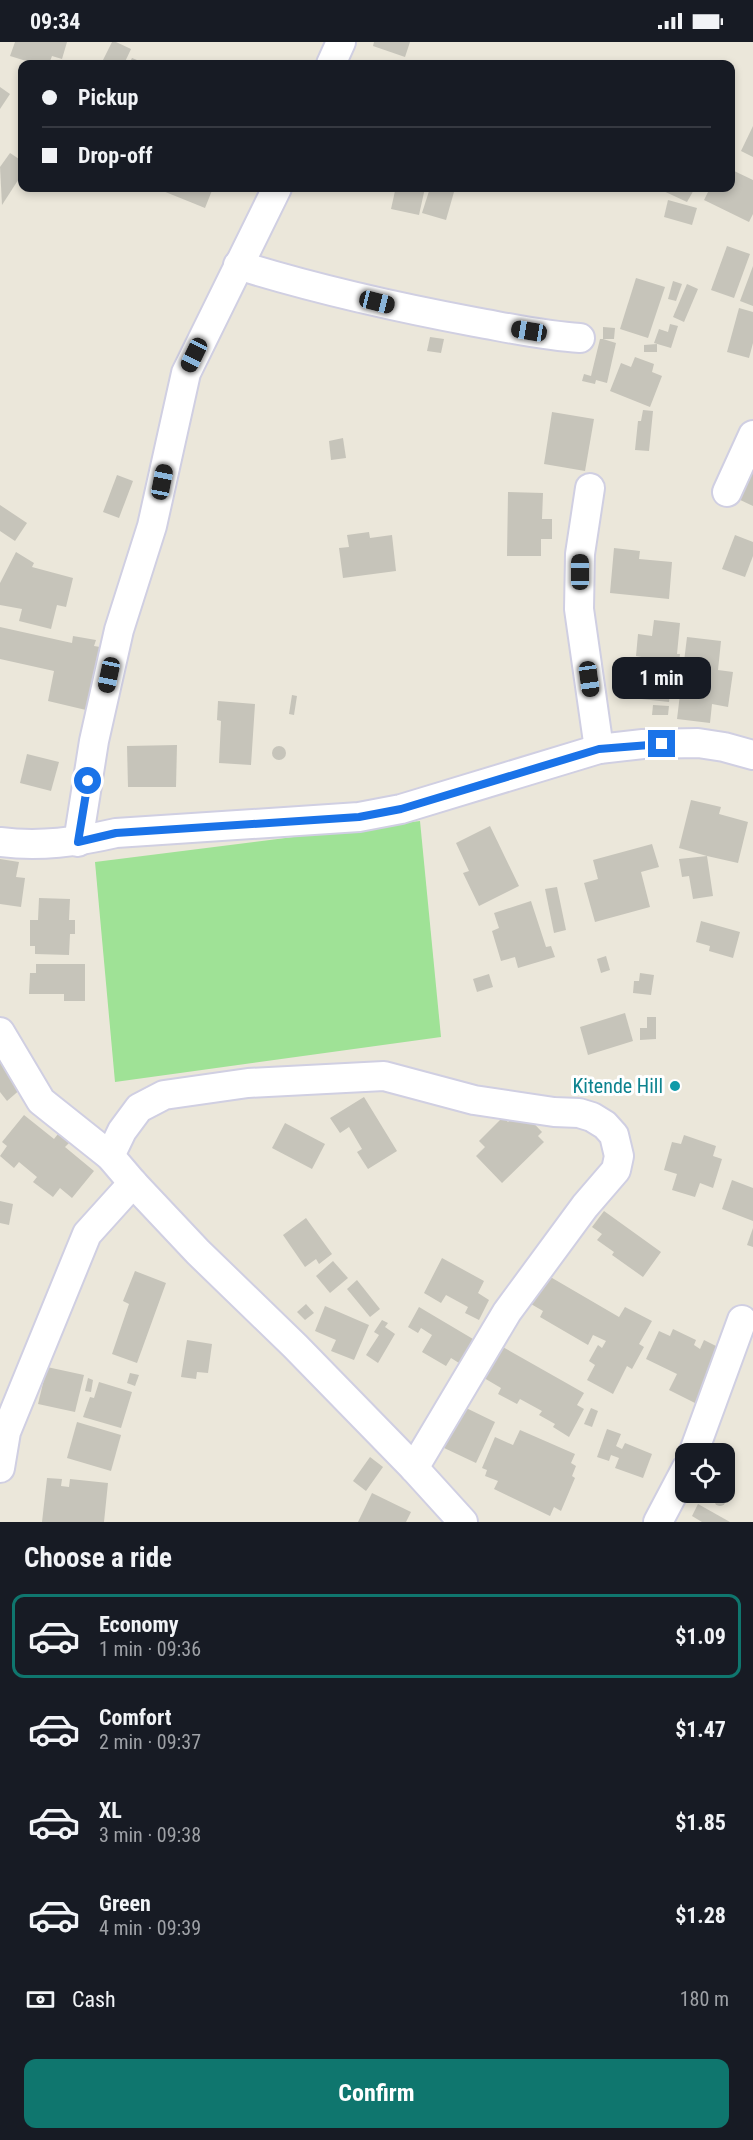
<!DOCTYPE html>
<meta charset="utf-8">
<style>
body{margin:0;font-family:"Roboto Condensed",sans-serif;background:#242831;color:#f1f3f6;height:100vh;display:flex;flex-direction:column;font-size:22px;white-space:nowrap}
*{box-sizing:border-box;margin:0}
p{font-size:20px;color:#9ea1a6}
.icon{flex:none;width:33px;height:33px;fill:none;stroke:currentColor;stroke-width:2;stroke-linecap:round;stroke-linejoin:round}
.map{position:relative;height:1480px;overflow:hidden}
.sheet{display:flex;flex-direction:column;background:#171b24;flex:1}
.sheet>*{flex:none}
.top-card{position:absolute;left:18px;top:18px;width:717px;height:132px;border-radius:12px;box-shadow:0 3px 9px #0003;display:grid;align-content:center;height:132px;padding:0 24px;background:#171b24}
.tools{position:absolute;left:675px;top:1401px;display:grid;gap:12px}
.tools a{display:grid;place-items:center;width:60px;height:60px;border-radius:12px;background:#171b24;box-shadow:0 3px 9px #0003;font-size:30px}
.end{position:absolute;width:27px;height:27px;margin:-14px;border:8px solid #1a73e8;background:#fff;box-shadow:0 0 0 3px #fff}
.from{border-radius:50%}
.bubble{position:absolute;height:42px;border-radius:12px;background:#171b24;box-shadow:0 3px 9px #0003;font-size:20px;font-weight:700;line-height:42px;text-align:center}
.car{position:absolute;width:18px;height:36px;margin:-18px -9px;border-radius:8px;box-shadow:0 0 4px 2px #0007;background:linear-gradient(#222 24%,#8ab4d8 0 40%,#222 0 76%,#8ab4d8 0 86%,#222 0)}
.top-card b{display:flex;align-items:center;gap:21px;height:57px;font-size:22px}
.top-card b+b{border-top:2px solid #363941}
.top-card i{width:15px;height:15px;background:#f1f3f6}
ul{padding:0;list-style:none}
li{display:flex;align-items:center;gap:18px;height:84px;margin:0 12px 9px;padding:0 12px;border:3px solid transparent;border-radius:12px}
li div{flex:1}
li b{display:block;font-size:22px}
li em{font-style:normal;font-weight:700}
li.on{border-color:#0f766e}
li>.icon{width:54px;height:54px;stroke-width:1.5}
h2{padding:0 24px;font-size:27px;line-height:72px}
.pay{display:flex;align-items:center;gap:15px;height:66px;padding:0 24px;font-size:22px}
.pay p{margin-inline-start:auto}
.cta{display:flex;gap:12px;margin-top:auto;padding:12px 24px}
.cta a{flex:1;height:69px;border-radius:12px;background:#0f766e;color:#fff;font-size:24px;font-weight:700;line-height:69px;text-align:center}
.status{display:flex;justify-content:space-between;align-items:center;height:42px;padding:0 30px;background:#171b24;direction:ltr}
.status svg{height:16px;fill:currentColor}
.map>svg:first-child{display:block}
.grass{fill:#9fe296}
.building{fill:#c6c4ba}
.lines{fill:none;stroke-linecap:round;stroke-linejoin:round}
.minor-casing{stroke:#d0cfe2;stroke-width:32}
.minor{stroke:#fff;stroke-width:28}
.route{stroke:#1a73e8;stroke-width:8}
.culture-dot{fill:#0f9aa8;stroke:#fff;stroke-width:2}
.labels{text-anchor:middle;stroke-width:6;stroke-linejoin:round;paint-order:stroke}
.culture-label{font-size:20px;fill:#0d838f;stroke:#fff;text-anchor:end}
</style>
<div class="status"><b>09:34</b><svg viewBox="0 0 49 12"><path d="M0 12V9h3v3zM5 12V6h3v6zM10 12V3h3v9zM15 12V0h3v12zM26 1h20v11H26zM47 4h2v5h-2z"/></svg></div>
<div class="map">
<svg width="753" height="1480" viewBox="0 0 753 1480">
<rect width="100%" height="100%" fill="#ebe7da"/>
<polygon class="grass" points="420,779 441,995 115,1040 95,820"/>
<g class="building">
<polygon points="15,0 67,0 62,17 52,14 49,22 36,22 10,14"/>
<polygon points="112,0 116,0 131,7 124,22 101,22"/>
<polygon points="374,0 410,0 405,15 373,4"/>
<polygon points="132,16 147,22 129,22"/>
<polygon points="0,45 10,52 0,67"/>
<polygon points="753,84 753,115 741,109"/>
<polygon points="10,111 22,119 22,132 2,163 0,125"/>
<polygon points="730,127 753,138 753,172 749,180 704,158 710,146 730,146"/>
<polygon points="159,146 213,146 205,166 158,147"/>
<polygon points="382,146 425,146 419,173 391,167 395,149"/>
<polygon points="430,146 454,150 446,178 422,171"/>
<polygon points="657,146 695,146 687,160"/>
<polygon points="668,158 697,166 692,183 664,175"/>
<polygon points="727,204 750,212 734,256 711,248"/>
<polygon points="753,224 753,264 740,259"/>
<polygon points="636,236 665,245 648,296 620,287"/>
<polygon points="673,239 682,242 676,259 668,257"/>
<polygon points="687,242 698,247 684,280 673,275"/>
<polygon points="739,266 753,270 753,301 749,316 727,310"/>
<polygon points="670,282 678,284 671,306 654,301 659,287 668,290"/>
<polygon points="603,285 615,286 614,297 603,297 616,301 607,341 596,338 595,342 582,339 584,332 591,334 600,297 603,297"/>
<polygon points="430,295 444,297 441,311 427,309"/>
<polygon points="657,302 657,310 644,310 644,303"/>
<polygon points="635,315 654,322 652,330 662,334 650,365 610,349 621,321 631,325"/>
<polygon points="643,368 653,369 649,409 635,408 638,379 641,379"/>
<polygon points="552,370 594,377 585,429 544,422"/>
<polygon points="343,396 346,416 331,418 329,399"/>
<polygon points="753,422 753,464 736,456"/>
<polygon points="117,433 133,439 119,476 103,470"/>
<polygon points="508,450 543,451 542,477 552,477 552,497 541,497 541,514 507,514"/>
<polygon points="0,463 27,481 15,499 0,489"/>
<polygon points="369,490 370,496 392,493 396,529 343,536 339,506 349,505 347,493"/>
<polygon points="735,493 753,500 753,514 745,535 722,527"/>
<polygon points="614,506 640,509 639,517 672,520 669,557 610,551"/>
<polygon points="16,510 34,521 32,525 73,536 66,565 57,563 51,587 19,579 22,567 0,563 0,541"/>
<polygon points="654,578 680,581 677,612 680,612 677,639 672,638 669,660 641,657 643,639 632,638 633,621 646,622 647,616 636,614 638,592 652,594"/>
<polygon points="0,585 72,601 73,594 96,598 94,604 100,605 86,668 48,659 54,629 0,617"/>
<polygon points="687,595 721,599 718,628 733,630 728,665 712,662 710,681 677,677"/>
<polygon points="292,653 297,654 294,673 289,672"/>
<polygon points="218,659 255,662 251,723 219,721 221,679 217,678"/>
<polygon points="653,663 669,664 668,673 652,673"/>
<polygon points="177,703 176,745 128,745 127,704"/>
<circle cx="279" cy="711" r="7"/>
<polygon points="27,712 59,720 51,749 20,741"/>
<polygon points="691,758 721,765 719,772 748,780 738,821 707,814 713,854 693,857 689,834 682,835 679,817 707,814 679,806"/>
<polygon points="490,784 519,844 479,864 463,831 469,829 456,801"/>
<polygon points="652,802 659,825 641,830 650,865 595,880 584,841 598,837 593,818"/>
<polygon points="0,817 19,820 16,835 25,836 21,865 0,862"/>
<polygon points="557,845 566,888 554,891 545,847"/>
<polygon points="39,856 70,857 69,878 75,878 75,892 70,892 69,913 35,912 35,904 30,904 30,878 38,878"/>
<polygon points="531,859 546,905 551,904 555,915 518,926 515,915 501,919 492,889 499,886 494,871"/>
<polygon points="701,879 740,890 733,916 709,909 710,904 696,900"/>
<polygon points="606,914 610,928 601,931 597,917"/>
<polygon points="36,922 85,922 85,959 64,959 64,952 29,952 30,931 36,931"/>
<polygon points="640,931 654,933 651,953 633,951 634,939 639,939"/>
<polygon points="489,932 493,945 477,950 473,937"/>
<polygon points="625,971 633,999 588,1013 580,985"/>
<polygon points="647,975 656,975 656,997 640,998 640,986 647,986"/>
<polygon points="0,1019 22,1046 7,1059 0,1050"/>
<polygon points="364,1055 397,1109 368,1127 357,1110 362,1107 349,1085 340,1091 330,1076"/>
<polygon points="521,1068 542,1090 538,1094 544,1100 502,1141 476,1114 485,1105 479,1099 503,1075 508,1080"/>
<polygon points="24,1073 54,1097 58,1092 69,1101 65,1105 94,1129 72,1156 60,1146 53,1155 33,1140 37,1135 19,1120 14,1126 0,1114 7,1104 2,1100"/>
<polygon points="285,1081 325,1102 312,1127 272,1106"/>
<polygon points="684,1093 716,1104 713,1114 722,1117 713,1146 700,1141 695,1155 672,1148 677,1132 664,1128 672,1100 681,1102"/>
<polygon points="732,1138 753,1146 753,1179 722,1167"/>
<polygon points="0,1159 13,1162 9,1183 0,1181"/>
<polygon points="604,1169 661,1210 643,1235 612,1213 614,1210 597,1198 602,1192 592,1185"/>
<polygon points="306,1176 332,1212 319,1222 316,1217 305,1225 283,1193"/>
<polygon points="753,1186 753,1205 747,1203"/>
<polygon points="442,1216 484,1239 478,1251 489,1258 479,1278 465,1271 468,1265 446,1253 441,1261 424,1251"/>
<polygon points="333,1219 348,1236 330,1251 316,1234"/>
<polygon points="135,1229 166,1241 137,1321 112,1312 129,1262 123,1259"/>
<polygon points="547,1233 619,1275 625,1265 652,1279 639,1302 644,1305 632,1327 627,1324 613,1352 587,1338 595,1323 589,1319 598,1303 602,1306 606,1299 593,1293 588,1303 540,1275 543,1269 531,1262"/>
<polygon points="357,1238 380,1267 370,1275 347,1247"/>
<polygon points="306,1262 314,1271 305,1278 297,1270"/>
<polygon points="325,1264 369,1283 354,1318 331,1309 336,1298 315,1289"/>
<polygon points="419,1265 473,1297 459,1321 451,1316 446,1324 422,1310 432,1293 421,1286 418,1291 408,1285"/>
<polygon points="382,1278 388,1281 385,1285 395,1292 378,1321 366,1313 379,1293 374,1290"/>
<polygon points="673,1287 696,1298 694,1303 700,1307 704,1298 720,1306 695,1361 669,1348 677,1332 646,1317 659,1289 670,1294"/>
<polygon points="187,1298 212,1302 208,1331 197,1330 196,1337 181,1335"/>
<polygon points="501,1304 584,1351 577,1363 584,1367 569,1395 553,1385 555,1382 539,1373 542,1369 520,1357 517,1362 498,1352 501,1346 484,1336"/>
<polygon points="47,1325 84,1333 75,1370 38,1362"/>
<polygon points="130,1331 139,1333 135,1344 127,1341"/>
<polygon points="88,1336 93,1338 91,1350 85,1349"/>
<polygon points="99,1340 132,1350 121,1386 83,1375 90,1355 94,1356"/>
<polygon points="462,1364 495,1380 476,1421 442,1405"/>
<polygon points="591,1366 598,1369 592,1385 584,1382"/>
<polygon points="77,1380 121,1393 111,1429 67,1416"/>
<polygon points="607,1387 621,1392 616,1404 622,1407 625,1401 652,1412 643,1436 615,1426 619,1416 611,1413 609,1419 597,1415"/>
<polygon points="520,1388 575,1412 571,1421 576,1424 572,1434 575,1436 561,1469 554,1465 550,1474 494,1447 498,1439 485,1434 487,1428 482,1426 495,1395 513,1403"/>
<polygon points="370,1415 383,1425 366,1449 353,1439"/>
<polygon points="47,1436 62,1437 61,1444 69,1445 70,1437 108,1441 104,1480 42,1480"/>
<polygon points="372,1451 411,1470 406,1480 358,1480"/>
<circle cx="720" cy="1458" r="6"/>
<polygon points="698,1462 730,1480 702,1480 692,1474"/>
</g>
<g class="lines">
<g class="minor-casing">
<g id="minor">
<polyline points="331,22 341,0"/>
<path d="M238,223C315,247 395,265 475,280C509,286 545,294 580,296"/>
<polyline points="590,446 580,512 579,567 599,707"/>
<polyline points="727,450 753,393"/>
<path d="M0,800C40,805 77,800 116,791L359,775L401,767L599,707L643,702L698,701L724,705L753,713"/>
<polyline points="78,800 94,699 119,588 152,484 186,331 277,146"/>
<polyline points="0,990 41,1059 110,1114 133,1141 198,1210 295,1304 414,1426 463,1480"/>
<polyline points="110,1114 122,1089 139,1066 164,1053 248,1041 384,1034 474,1058 554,1070 579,1071 592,1075 605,1083 614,1093 619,1114 616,1128 585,1164 507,1270 414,1426"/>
<polyline points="693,1412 742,1278"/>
<polyline points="0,1426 6,1390 87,1192 133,1141"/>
<polyline points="658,1480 686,1427"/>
</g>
</g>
<use href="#minor" class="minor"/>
</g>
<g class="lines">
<polyline class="route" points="88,739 78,800 116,791 359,775 401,767 599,707 662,702"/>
</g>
<circle class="culture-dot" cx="675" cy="1044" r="6"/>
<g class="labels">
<g class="culture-label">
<text x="663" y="1051">Kitende Hill</text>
</g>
</g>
</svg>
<div class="tools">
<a><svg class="icon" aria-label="locate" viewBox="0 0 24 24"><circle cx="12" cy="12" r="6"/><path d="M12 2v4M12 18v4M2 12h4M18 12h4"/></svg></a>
</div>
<i class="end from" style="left:88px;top:739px"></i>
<i class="end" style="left:662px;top:702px"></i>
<div class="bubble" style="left:612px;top:615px;width:99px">1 min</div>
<i class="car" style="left:377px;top:260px;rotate:104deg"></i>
<i class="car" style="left:529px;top:289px;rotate:279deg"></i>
<i class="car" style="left:194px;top:313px;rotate:206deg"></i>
<i class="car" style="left:162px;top:440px;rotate:11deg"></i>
<i class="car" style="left:580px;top:530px;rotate:0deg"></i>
<i class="car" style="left:109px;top:633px;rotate:192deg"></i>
<i class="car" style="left:589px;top:637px;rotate:172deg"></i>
<div class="top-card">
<b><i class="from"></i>Pickup</b>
<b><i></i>Drop-off</b>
</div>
</div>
<section class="sheet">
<h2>Choose a ride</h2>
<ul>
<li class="on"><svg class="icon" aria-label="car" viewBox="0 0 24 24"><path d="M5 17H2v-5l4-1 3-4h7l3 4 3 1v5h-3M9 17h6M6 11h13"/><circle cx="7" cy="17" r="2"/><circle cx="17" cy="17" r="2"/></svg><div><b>Economy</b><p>1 min · 09:36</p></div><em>$1.09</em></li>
<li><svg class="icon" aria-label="car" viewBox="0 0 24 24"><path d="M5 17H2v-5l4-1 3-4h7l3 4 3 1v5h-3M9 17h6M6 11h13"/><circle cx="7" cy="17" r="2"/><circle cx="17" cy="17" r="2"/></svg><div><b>Comfort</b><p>2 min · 09:37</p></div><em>$1.47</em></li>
<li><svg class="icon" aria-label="car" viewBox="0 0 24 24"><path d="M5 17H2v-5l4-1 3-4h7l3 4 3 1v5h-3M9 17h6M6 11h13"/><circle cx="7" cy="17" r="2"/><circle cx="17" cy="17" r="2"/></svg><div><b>XL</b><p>3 min · 09:38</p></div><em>$1.85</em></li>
<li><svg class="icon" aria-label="car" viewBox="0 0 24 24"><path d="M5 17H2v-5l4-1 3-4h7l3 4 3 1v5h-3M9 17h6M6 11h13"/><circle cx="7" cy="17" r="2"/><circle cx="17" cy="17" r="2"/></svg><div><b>Green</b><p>4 min · 09:39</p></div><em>$1.28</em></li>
</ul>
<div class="pay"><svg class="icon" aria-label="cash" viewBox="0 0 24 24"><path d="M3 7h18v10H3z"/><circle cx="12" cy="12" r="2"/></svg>Cash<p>180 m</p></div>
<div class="cta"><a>Confirm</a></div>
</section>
